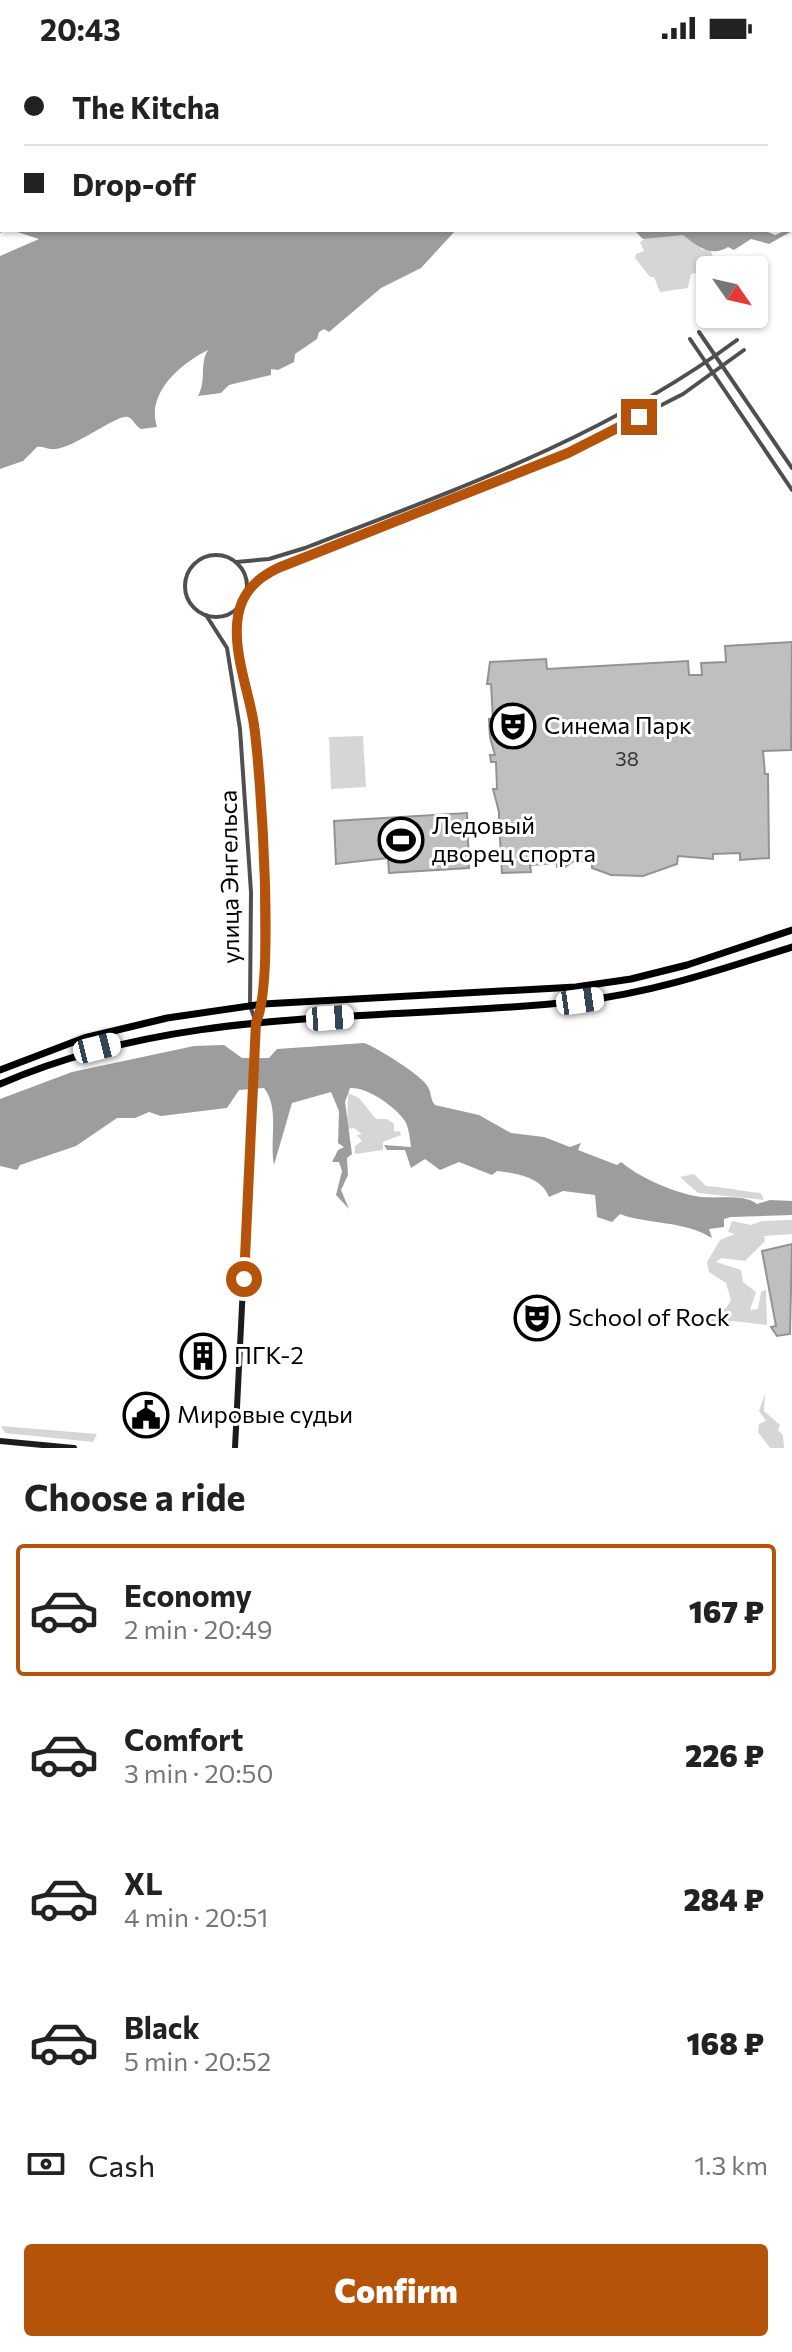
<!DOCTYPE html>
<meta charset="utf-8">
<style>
body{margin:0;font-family:Commissioner,sans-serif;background:#f2f2f2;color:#222;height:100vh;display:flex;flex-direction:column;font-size:30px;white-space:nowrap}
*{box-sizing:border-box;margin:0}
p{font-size:26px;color:#767676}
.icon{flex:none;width:44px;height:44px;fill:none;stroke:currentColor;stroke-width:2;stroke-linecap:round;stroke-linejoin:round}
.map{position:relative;height:1392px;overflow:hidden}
.side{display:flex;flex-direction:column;background:#fff;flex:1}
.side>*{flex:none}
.banner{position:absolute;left:0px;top:0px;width:792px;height:176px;box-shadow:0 2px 6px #0004;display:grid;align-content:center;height:176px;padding:0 24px;background:#fff}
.needle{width:52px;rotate:124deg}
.controls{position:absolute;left:696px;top:200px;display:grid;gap:16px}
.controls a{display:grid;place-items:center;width:72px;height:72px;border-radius:8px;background:#fff;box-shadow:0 2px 6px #0004;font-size:40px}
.end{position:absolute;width:36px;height:36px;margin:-18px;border:10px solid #b45309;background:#fff;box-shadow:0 0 0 4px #fff}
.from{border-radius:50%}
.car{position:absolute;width:24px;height:48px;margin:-24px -12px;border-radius:10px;box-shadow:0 0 6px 2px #0007;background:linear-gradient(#fff 24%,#345 0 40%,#fff 0 76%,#345 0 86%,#fff 0)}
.banner b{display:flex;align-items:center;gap:28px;height:76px;font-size:30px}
.banner b+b{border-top:2px solid #e0e0e0}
.banner i{width:20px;height:20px;background:#222}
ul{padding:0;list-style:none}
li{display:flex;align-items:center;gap:24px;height:132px;margin:0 16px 12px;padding:0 8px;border:4px solid transparent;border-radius:8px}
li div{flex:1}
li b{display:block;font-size:30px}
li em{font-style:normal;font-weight:800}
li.selected{border-color:#b45309}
li>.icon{width:72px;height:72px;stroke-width:1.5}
h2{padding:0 24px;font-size:36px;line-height:96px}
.pay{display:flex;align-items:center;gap:20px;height:88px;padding:0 24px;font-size:30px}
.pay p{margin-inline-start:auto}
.cta{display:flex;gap:16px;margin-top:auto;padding:16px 24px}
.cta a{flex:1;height:92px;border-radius:8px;background:#b45309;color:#fff;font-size:32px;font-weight:800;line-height:92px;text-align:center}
.status{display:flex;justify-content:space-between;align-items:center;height:56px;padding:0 40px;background:#fff;direction:ltr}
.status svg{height:22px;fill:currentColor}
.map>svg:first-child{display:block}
.green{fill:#d6d6d6}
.water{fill:#9d9d9d}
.building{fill:#bfbfbf;stroke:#939393;stroke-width:2}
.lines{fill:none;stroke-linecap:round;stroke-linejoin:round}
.street{stroke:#4f4f4f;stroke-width:4}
.secondary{stroke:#1c1c1c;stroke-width:6}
.primary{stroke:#000;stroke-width:7}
.route{stroke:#b45309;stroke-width:10}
.labels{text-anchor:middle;stroke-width:6;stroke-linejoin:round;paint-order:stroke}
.number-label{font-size:20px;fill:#303030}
.poi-label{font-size:24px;fill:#000;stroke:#fff;text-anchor:start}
.street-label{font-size:24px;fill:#000;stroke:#fff}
</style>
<div class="status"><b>20:43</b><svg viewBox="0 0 49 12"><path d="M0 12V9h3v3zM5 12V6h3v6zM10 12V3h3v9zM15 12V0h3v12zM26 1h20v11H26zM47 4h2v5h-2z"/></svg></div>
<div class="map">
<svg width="792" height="1392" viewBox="0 0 792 1392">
<rect width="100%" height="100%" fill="#fff"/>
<g class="green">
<polygon points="683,179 703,194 710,193 715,207 712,214 691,218 688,232 660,236 654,221 650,221 635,202 636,198 644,195 640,186 648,181"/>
<polygon points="363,680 366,731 331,733 329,681"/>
<polygon points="348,1037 359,1042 376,1063 387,1063 394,1068 394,1076 400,1075 401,1079 383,1086 383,1094 355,1098 355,1090 362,1085 357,1079 362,1078 354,1072 347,1073"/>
<path d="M694,1118L706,1130C725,1131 741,1135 761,1137L764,1144L698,1137L680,1121Z"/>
<polygon points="792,1164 792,1178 764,1180 765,1185 745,1205 721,1202 716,1206 741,1214 743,1226 756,1236 750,1254 758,1253 761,1236 766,1234 767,1269 733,1265 706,1270 710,1257 726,1252 731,1244 726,1227 709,1216 707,1206 720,1184 735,1178 728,1176 732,1165 751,1169 762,1165"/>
<polygon points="765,1337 764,1355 780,1369 778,1374 783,1379 784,1392 770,1392 758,1376 759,1368 766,1365 759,1355"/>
<polygon points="1,1370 97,1378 93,1386 5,1377"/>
</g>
<g class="water">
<polygon points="0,0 226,0 2,2 2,174 7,174 0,177"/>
<polygon points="303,0 779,0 303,2"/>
<path d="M792,172V175L769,188L751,183L734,194L728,191C711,202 697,190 683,179L643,183L634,174H763L775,179Z"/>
<path d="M11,174H456L421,212L381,232L329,276L324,273L319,276L317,283L295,298L294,306L278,314L271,313V319L229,329L221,337L198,340C207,324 199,308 208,294C180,308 146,337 157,371L141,373C135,370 134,363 128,361C117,358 75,392 55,393C48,394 44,390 37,391L23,405L0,413V200L39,183Z"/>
<path d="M364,987C376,991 423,1020 428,1031C432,1038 430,1043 435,1049L479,1059L511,1077L544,1081L570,1091L581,1087L578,1094L617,1109L621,1106C639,1121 670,1135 695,1140C714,1144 743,1137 757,1148L770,1144L792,1145V1159L731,1161L724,1163V1171L709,1173L712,1182C683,1164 649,1169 620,1158L612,1166L597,1161L595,1139L563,1135L549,1141C542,1121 516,1117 497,1115L492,1119L459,1106L440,1114L425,1103L411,1112L405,1094H387L384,1089L411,1091C410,1083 409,1072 405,1065C395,1050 367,1031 350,1032L345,1046L352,1098L347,1102L348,1119L341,1134L349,1153L336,1139L342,1115L339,1106H332L338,1094L344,1091L338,1087L339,1055L331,1036L292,1047L274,1109C269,1085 280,1052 264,1032L239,1034L227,1052L161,1060L149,1056L135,1062H117L76,1090L20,1109L17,1114L0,1110V1043L72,1016L194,990L224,989L242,1002H269L277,993Z"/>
</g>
<g class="building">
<polygon points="792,586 791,694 763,695 765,718 768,718 769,802 740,804 740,797 713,798 713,803 678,800 677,808 643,820 611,819 592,812 592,805 572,806 565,811 557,811 557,807 530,809 531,816 502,817 500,782 495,768 499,768 499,756 493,733 497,733 496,706 491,706 490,699 495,699 490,681 489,663 493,663 491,628 487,628 490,606 546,603 547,613 688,605 689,619 702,619 701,607 726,606 725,590"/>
<polygon points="467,757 469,812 389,817 388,802 336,808 334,765"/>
<polygon points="792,1188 790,1278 777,1280 771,1271 776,1270 762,1195"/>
<polygon points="185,1294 221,1294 221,1306 185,1305"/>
</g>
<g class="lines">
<g class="street">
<polyline points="699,276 792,412"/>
<polyline points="690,283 792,434"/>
<circle cx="216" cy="530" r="31"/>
<path d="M236,506L269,503L305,492C455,434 606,381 737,284"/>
<polyline points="247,533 278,512 568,397 683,338 744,294"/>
<path d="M240,550C230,592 251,636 255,678C264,768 262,858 263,948L256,966"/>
<polyline points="206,559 227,592 240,673 251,836 250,950 256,966"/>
</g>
<g class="secondary">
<polyline points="0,1385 74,1392"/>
<polyline points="235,1392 256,966"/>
</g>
<g class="primary">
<polyline points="0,1014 84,982 167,962 263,948 576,931 631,923 687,909 792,874"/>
<path d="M0,1028C187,947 383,967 580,945C653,937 722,913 792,891"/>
</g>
</g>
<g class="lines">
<path class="route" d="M244,1223L256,966C275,928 261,718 254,669C249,635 232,595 238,560C242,536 257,522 278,512L568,397L639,361"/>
</g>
<defs>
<g id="theatre-ring" transform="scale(2.3)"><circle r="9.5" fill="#fff" stroke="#000" stroke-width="1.5"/><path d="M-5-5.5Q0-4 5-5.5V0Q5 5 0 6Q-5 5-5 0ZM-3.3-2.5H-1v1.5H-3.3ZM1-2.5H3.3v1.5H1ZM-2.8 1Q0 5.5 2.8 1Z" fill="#000"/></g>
<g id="stadium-ring" transform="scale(2.3)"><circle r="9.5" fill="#fff" stroke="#000" stroke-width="1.5"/><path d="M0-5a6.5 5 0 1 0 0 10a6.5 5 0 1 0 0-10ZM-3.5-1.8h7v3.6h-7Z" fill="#000"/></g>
<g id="building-ring" transform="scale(2.3)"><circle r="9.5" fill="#fff" stroke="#000" stroke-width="1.5"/><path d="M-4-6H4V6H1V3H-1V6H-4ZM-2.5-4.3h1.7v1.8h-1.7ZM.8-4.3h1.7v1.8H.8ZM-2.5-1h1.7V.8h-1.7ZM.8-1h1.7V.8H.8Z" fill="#000"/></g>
<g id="civic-ring" transform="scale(2.3)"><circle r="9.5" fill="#fff" stroke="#000" stroke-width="1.5"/><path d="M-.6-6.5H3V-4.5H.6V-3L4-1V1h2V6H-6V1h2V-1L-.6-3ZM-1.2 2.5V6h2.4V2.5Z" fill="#000"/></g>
</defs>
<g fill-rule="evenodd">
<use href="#theatre-ring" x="513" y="670"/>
<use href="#stadium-ring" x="401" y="784"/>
<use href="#theatre-ring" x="537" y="1262"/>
<use href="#building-ring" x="203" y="1300"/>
<use href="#civic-ring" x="146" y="1359"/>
</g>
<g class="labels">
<g class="number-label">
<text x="627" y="710">38</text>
</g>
<g class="poi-label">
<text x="544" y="678">Синема Парк</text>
<text x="432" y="778">Ледовый<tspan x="432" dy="28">дворец спорта</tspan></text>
<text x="568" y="1270">School of Rock</text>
<text x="234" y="1308">ПГК-2</text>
<text x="177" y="1367">Мировые судьи</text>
</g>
<g class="street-label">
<text transform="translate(230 821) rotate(-91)" y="8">улица Энгельса</text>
</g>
</g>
</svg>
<div class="controls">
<a><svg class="needle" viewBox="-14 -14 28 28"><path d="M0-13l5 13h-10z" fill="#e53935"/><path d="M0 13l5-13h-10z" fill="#767676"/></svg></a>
</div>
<i class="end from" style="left:244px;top:1223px"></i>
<i class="end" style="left:639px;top:361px"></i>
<i class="car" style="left:580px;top:945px;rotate:82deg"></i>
<i class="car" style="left:330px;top:962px;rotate:86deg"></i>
<i class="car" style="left:97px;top:992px;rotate:76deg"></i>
<div class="banner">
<b><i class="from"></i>The Kitcha</b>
<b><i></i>Drop-off</b>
</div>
</div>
<section class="side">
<h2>Choose a ride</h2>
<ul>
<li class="selected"><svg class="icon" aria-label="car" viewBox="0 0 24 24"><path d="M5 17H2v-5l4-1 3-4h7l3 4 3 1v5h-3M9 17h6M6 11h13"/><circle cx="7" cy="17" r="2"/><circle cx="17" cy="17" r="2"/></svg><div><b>Economy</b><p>2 min · 20:49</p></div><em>167 ₽</em></li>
<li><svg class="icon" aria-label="car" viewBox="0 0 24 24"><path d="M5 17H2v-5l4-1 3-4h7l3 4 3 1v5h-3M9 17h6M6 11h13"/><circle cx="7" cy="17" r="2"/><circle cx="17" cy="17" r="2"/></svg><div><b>Comfort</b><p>3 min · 20:50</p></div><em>226 ₽</em></li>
<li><svg class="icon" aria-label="car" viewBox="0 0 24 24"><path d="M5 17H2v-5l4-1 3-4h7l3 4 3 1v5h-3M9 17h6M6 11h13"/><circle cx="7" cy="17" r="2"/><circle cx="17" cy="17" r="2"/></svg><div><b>XL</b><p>4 min · 20:51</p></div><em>284 ₽</em></li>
<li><svg class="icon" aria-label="car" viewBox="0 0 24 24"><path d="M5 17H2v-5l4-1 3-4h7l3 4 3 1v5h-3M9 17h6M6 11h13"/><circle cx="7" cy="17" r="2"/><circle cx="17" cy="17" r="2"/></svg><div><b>Black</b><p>5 min · 20:52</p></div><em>168 ₽</em></li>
</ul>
<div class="pay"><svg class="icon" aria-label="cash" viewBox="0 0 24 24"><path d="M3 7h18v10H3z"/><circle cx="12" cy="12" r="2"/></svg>Cash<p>1.3 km</p></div>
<div class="cta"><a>Confirm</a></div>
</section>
